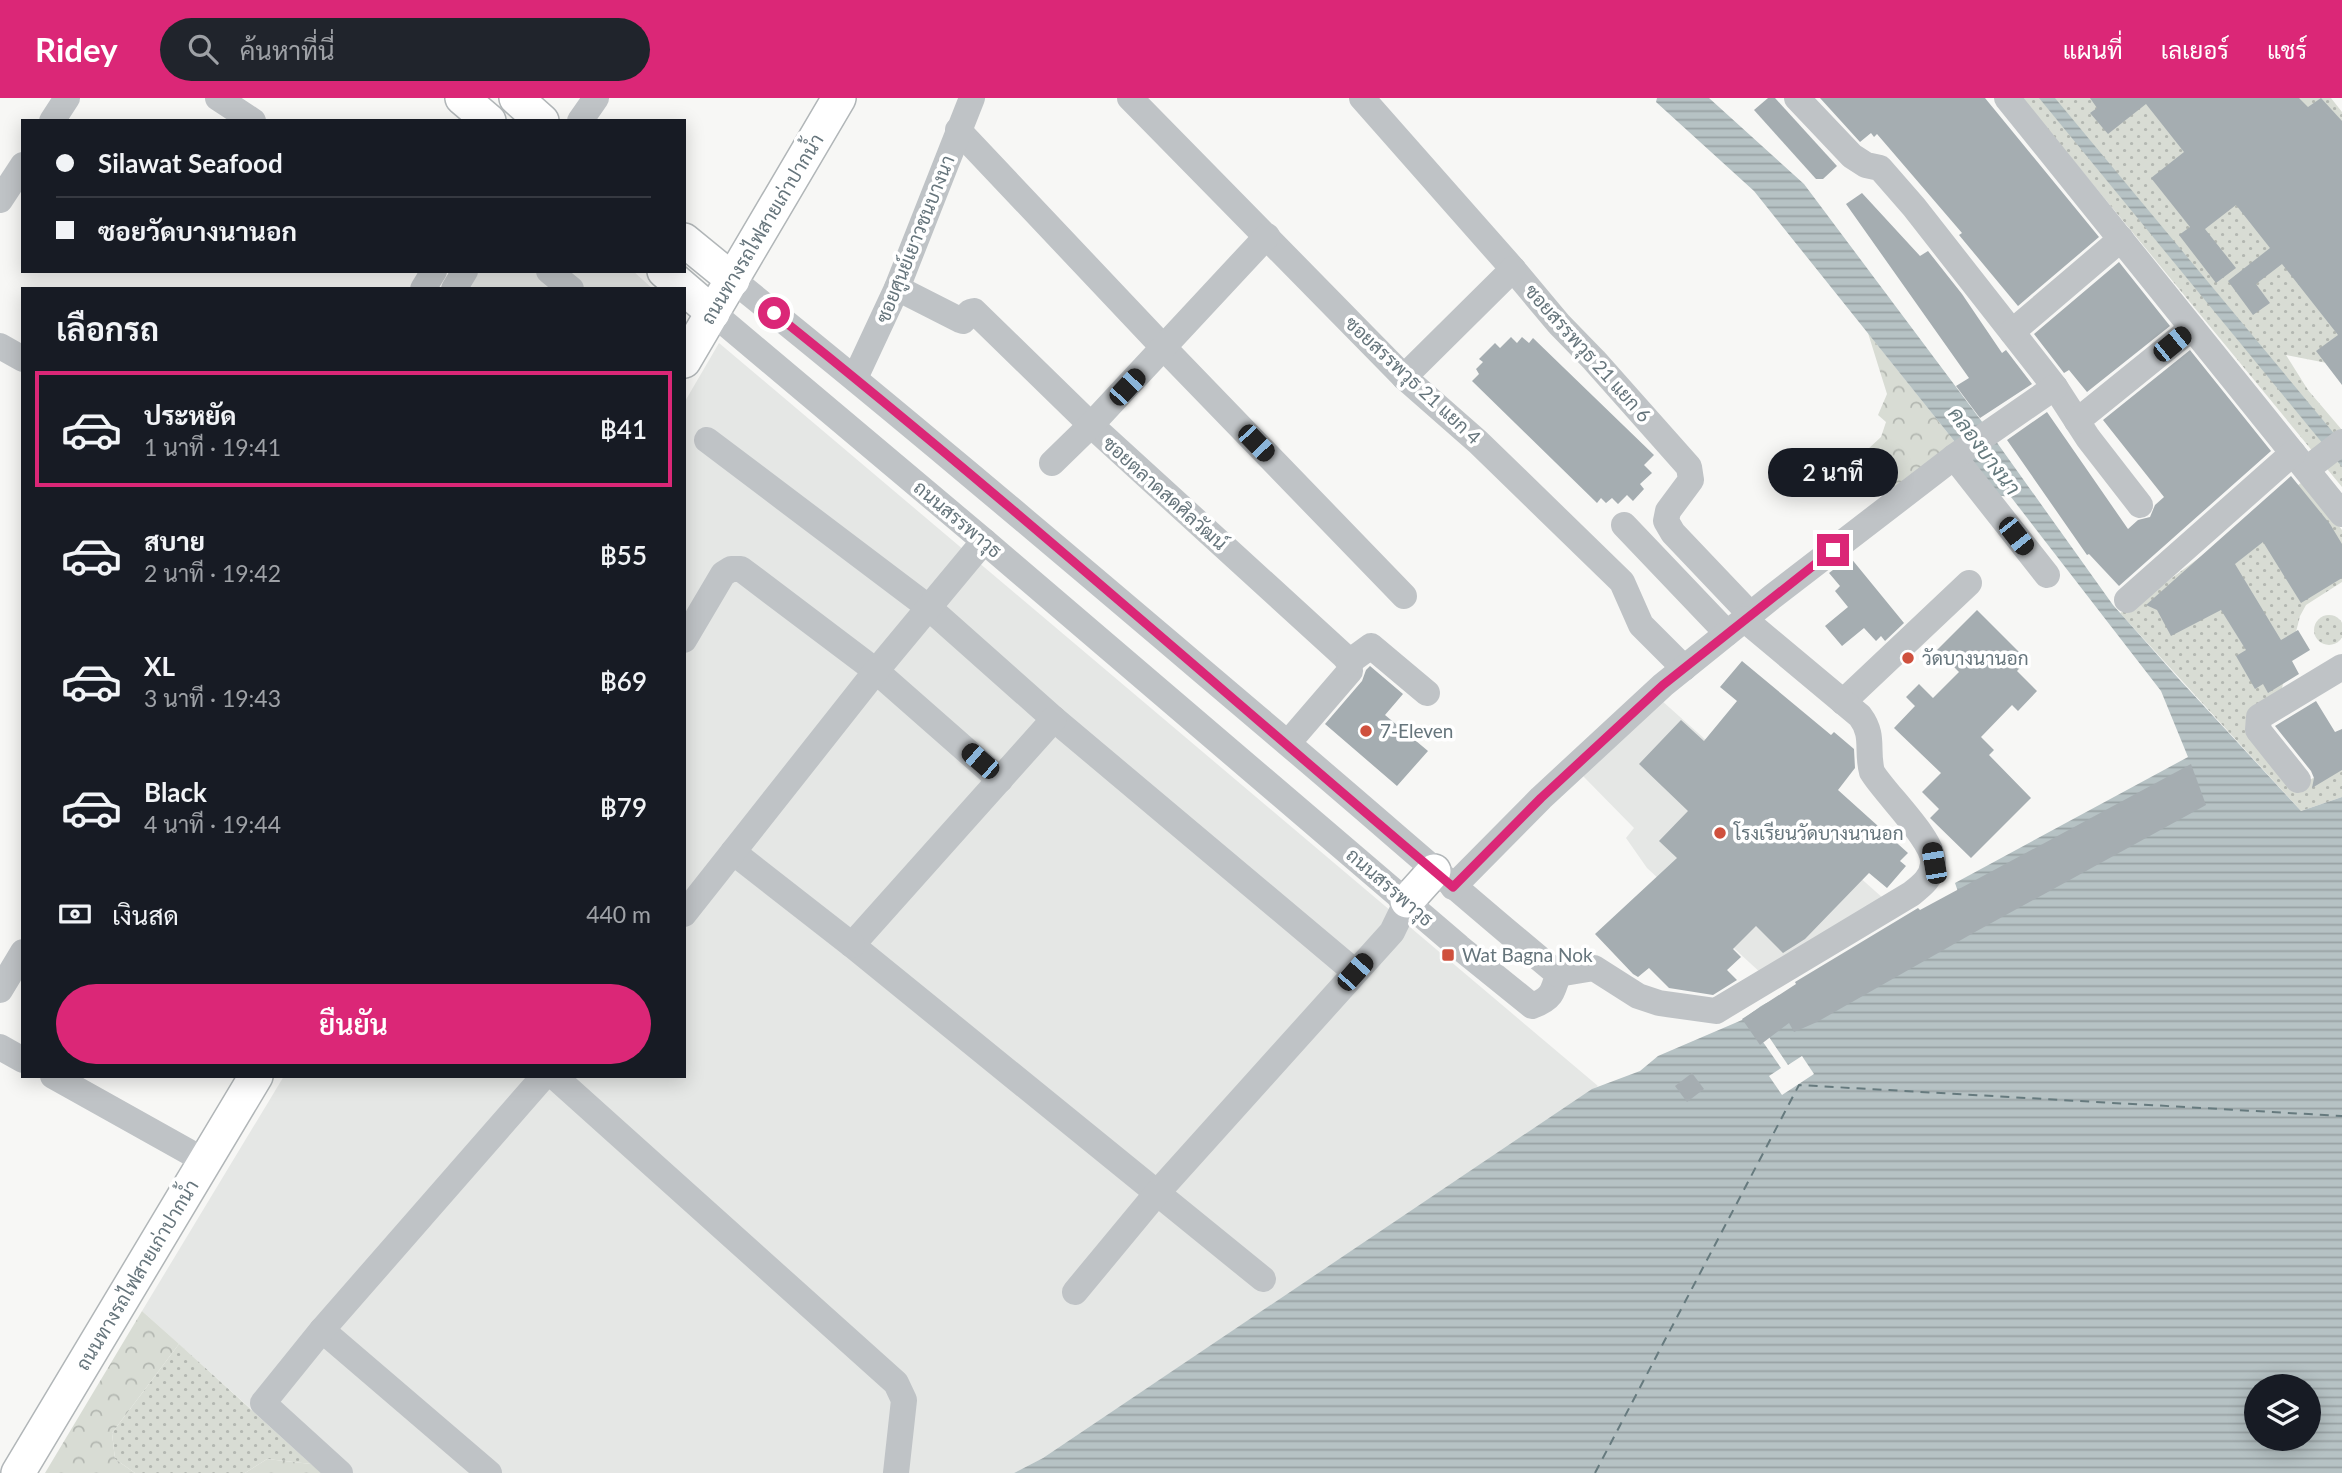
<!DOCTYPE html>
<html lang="th">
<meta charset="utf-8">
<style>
body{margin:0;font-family:Lato,Sarabun,sans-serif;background:#20242c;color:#f1f3f6;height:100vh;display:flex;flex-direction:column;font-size:26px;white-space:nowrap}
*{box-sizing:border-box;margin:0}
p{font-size:23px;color:#9ea1a6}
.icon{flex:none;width:38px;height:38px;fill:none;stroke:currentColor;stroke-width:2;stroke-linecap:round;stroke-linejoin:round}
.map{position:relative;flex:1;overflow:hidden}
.drawer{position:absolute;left:21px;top:189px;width:665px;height:791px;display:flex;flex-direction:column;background:#171b24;border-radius:0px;box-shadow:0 4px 18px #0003}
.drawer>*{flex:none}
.banner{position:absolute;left:21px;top:21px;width:665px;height:154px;border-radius:0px;box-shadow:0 4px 18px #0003;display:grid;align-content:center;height:154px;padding:0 35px;background:#171b24}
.controls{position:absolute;left:2244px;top:1276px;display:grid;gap:14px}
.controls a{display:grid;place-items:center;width:77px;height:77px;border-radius:50%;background:#171b24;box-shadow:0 4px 18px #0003;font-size:35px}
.end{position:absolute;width:32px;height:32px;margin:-16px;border:9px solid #db2777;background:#fff;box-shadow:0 0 0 4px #fff}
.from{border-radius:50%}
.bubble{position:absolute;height:49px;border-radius:24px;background:#171b24;box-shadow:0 4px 18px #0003;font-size:23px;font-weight:600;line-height:49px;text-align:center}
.car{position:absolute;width:21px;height:42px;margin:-21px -10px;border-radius:9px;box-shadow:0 0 5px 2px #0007;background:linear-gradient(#222 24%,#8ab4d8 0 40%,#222 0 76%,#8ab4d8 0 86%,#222 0)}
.banner b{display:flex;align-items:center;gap:24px;height:66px;font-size:26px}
.banner b+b{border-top:2px solid #363941}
.banner i{width:18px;height:18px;background:#f1f3f6}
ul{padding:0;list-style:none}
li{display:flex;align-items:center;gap:21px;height:116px;margin:0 14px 10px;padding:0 21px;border:4px solid transparent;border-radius:0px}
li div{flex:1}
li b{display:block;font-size:26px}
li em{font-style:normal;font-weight:600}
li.current{border-color:#db2777}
li>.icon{width:63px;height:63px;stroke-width:1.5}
h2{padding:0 35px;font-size:32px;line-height:84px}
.pay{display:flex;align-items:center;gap:18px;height:77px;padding:0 35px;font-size:26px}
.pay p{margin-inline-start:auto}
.button{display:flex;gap:14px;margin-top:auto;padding:14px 35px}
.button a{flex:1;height:80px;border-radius:42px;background:#db2777;color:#fff;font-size:28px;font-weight:600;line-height:80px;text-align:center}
header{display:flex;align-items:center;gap:42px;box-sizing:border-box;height:98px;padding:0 35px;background:#db2777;color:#fff}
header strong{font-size:33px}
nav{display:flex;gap:38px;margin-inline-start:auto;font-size:24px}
.search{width:490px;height:63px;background:#20242c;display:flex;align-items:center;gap:18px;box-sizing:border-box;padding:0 24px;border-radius:38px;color:#9ea1a6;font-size:26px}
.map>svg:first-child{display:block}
.built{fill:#e5e7e5}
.grass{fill:url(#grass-dots)}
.forest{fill:url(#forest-crowns)}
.water{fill:url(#water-rules);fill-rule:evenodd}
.pier{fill:#f7f7f5}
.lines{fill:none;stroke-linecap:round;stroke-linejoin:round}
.ferry{stroke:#667a7e;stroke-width:2;stroke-dasharray:9 7;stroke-linecap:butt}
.building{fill:#a5adb1}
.major-casing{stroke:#b1b6b8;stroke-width:36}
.minor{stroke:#bfc3c6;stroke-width:26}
.major{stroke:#fff;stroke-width:33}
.route{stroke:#db2777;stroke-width:9}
.poi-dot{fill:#cf503d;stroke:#fff;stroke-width:2.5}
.labels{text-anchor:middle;stroke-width:7;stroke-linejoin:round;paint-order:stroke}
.street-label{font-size:19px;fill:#66757c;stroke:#fff}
.poi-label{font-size:19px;fill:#66757c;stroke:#fff;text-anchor:start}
.water-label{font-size:21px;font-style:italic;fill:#667a7e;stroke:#fff}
</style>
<header>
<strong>Ridey</strong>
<div class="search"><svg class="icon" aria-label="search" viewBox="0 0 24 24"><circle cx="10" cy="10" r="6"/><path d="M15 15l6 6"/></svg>ค้นหาที่นี่</div>
<nav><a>แผนที่</a><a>เลเยอร์</a><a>แชร์</a></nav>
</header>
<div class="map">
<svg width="2342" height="1375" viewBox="0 0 2342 1375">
<defs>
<pattern id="grass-dots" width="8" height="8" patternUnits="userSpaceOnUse" patternTransform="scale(1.75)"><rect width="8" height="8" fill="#d8dcd4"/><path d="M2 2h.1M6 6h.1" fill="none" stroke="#b3b7b1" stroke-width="1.8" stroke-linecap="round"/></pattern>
<pattern id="forest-crowns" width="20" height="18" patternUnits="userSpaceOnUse" patternTransform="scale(1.75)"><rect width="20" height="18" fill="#d8dcd4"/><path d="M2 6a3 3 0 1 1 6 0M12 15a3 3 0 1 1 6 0" fill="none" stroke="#b3b7b1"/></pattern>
<pattern id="water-rules" width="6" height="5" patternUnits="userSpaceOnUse" patternTransform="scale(1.75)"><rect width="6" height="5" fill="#b6c2c4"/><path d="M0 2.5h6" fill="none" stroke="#98a2a4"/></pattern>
</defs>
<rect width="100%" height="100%" fill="#f7f7f5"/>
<g class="built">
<polygon points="451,173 633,173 653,191 440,191"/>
<polygon points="719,245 1598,988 1043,1360 1014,1375 322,1375 142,1213 284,978 684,978 684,305"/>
<polygon points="1661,602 1884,801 1763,877 1647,770 1626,740 1634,730 1583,678"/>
</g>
<g class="grass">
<polygon points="2022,0 2331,0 2342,14 2342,268 2286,257 2308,292 2342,332 2342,389"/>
<polygon points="2305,382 2342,432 2342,484 2306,507 2300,518 2281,594 2255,614 2297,690 2342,662 2342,699 2301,713 2120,515 2135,507"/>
<circle cx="2329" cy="532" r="15"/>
<polygon points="179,1246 311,1366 267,1361 245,1375 135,1375 115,1361 112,1335"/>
</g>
<g class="forest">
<polygon points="1868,235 1955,344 1888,394 1853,365 1881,339 1886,324 1878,317 1887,296"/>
<polygon points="142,1213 179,1246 112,1335 115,1361 135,1375 45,1375"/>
<polygon points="267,1361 311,1366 322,1375 245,1375"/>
</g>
<g class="water">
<path d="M1657,0H1709L1804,86L1983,325L2113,507L2178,580L2301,713L2342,699V1375H1014L1043,1360L1592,991L1640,973L1658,958L1742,922L1761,908L1893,839L1968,823L1955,785L2188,659L2161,593L2011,399L1994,397L1955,344L1754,93L1656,4ZM2256,1288H2308V1340H2256Z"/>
<polygon points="2039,0 2055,0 2342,345 2342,369"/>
</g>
<polygon class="pier" points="1769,939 1788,967 1802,958 1814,976 1782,997 1769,978 1781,970 1763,944"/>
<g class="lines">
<polyline class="ferry" points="1595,1375 1799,987 2342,1018"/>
</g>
<g class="building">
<polygon points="1768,0 1775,0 1837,68 1823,81 1816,81 1754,12"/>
<polygon points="1820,0 1985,0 2099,139 2018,208 1959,137 1962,135 1877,36 1874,39 1871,35 1860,44"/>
<polygon points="2090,0 2299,0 2308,9 2321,0 2342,23 2342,287 2316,253 2338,237 2282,166 2256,186 2270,205 2253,217 2228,183 2270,150 2236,107 2205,131 2236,170 2216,185 2179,137 2190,129 2151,80 2184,54 2146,6 2108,36 2090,15 2097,10"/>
<polygon points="1862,95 1920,158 1928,153 1962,196 2002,255 2006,252 2032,286 1980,320 1956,288 1969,280 1846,106"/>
<polygon points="2119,164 2170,228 2087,294 2069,272 2064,275 2034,236"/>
<polygon points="1511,239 1517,245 1522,239 1529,245 1533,240 1654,357 1644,367 1652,375 1640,386 1644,391 1633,403 1627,397 1618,406 1612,400 1606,405 1601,400 1597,405 1472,283 1479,276 1476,271 1483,264 1479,261 1495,245 1500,250"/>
<polygon points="2190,252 2271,353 2119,488 2089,456 2087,457 2007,342 2047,314 2128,431 2138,422 2150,419 2155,407 2164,399 2103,322"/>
<polygon points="2291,378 2330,426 2342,446 2342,480 2301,505 2263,444 2235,466 2281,542 2298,532 2310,552 2292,563 2299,576 2268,595 2263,586 2255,591 2236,558 2246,552 2221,512 2171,538 2157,512 2146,507"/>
<polygon points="1850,459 1904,525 1885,543 1881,538 1876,543 1864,530 1842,548 1825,528 1848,509 1835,493 1840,488 1829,475"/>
<polygon points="1977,512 2027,562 2017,573 2037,593 2018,613 2012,607 1981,639 1994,652 1989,657 2031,700 1971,760 1930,720 1939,711 1922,694 1941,675 1894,630 1915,608 1906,599 1919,586 1933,600 1959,574 1937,552"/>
<polygon points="1742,563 1831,637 1834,634 1854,651 1855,670 1838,692 1908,755 1900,763 1906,768 1887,790 1869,775 1805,841 1783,855 1756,828 1733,851 1741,859 1727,872 1737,882 1713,897 1669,890 1649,870 1638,879 1633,876 1595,836 1677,760 1659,743 1688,713 1639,666 1681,622 1704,643 1737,603 1720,589"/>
<polygon points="1370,568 1403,596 1385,617 1428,653 1397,688 1325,626 1362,583 1366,572"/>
<polygon points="2316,603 2335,634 2342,631 2342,672 2312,690 2314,680 2311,673 2275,628"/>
<polygon points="2191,666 2206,707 1975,834 1817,924 1794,934 1789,925 1760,947 1742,921 1796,886 1795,884 1918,810 1920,812"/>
<polygon points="1692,975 1704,991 1687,1004 1675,988"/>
</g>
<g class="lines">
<g class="major-casing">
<g id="major">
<polyline points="462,0 489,23"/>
<polyline points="516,0 542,23"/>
<polyline points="684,142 733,182"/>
<polyline points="664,173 713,215"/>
<polyline points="684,263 839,0"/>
<polyline points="1407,803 1434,773"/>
<polyline points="18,1375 256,978"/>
</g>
</g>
<g class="minor">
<polyline points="218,0 253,23"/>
<polyline points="1130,0 1404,279 1478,344 1622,484 1641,527 1684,570"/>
<polyline points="1362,0 1513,171 1559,226 1594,262 1689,369 1691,382 1668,413 1666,423 1673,435 1750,516"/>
<polyline points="1797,0 1852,58 1866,67 1880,70 1914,109 2055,289 2088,340 2140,407"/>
<polyline points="2007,0 2342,416"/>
<polyline points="52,23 67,0"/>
<polyline points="580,23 596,0"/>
<polyline points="958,32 1164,250 1404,498"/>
<polyline points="0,102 23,67"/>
<polyline points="549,173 571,191"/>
<polyline points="897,190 960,222 963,223 970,214 974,213 1091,327 1344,558 1349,564 1350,573 1288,645"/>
<polyline points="423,191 434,173"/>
<polyline points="454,191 465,173"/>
<path d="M713,215L984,443L1459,849L1532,908C1551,901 1553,895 1558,876C1466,800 1377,721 1286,644C1103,489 920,332 733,182"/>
<polyline points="2012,234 2121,141"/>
<polyline points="0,248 23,261"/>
<polyline points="1404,279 1513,171"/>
<polyline points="855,280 897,190 972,0"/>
<polyline points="2077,323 2192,230"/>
<polyline points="707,342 928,509 1054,621 1355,874"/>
<polyline points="1954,359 2047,477"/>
<polyline points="1052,365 1091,327 1267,138"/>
<polyline points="2307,371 2342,344"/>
<polyline points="1624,427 1727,535"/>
<polyline points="2127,502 2293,355"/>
<polyline points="684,542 723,476 731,471 741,471 876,573 1000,682"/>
<polyline points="1349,564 1371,548 1427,595"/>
<polyline points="1843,604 1969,485"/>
<polyline points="1054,621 852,847 1263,1181"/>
<polyline points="2298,682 2258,632 2259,619 2342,569"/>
<polyline points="733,754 852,847"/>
<polyline points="1453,789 1541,700 1663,587 1772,499 1954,359 2055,289"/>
<polyline points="684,816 876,573 984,443"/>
<path d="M1558,876L1594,870L1638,898L1659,905L1716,913L1911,796C1921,788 1932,780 1933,766C1936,743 1885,696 1872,674C1866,652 1875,638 1860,618L1744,521"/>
<polyline points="0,892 23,854"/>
<polyline points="0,949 23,962"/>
<polyline points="53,978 205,1063"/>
<polyline points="554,978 896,1285 904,1302 896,1375"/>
<polyline points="1075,1194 1157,1095 1392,834 1407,803"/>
<polyline points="322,1232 489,1375"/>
<polyline points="340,1375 263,1305 322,1232 544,978"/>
</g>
<use href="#major" class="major"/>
</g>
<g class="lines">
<path class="route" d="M774,215C1006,400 1227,598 1453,789L1541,700L1663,587L1833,452"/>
</g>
<g class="poi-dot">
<circle cx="1908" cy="560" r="7"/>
<circle cx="1366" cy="633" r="7"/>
<circle cx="1720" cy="735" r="7"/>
<rect x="1441" y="850" width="14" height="14" rx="3.5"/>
</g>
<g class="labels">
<g class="street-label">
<text transform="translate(762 131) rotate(-59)" y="7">ถนนทางรถไฟสายเก่าปากน้ำ</text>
<text transform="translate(915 141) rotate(-68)" y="7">ซอยศูนย์เยาวชนบางนา</text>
<text transform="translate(1588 255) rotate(48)" y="7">ซอยสรรพวุธ 21 แยก 6</text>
<text transform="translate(1413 282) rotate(43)" y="7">ซอยสรรพวุธ 21 แยก 4</text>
<text transform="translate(1165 395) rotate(42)" y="7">ซอยตลาดสดศิลวัฒน์</text>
<text transform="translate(958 421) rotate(40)" y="7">ถนนสรรพาวุธ</text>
<text transform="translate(1390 789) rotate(41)" y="7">ถนนสรรพาวุธ</text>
<text transform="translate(137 1177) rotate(-59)" y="7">ถนนทางรถไฟสายเก่าปากน้ำ</text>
</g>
<g class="poi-label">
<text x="1922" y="567">วัดบางนานอก</text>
<text x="1380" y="640">7-Eleven</text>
<text x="1734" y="742">โรงเรียนวัดบางนานอก</text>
<text x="1462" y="864">Wat Bagna Nok</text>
</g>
<g class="water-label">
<text transform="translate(1984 353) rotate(53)" y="7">คลองบางนา</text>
</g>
</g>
</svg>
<div class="controls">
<a><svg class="icon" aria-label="layers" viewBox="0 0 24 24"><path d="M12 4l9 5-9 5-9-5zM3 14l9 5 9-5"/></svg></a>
</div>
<i class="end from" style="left:774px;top:215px"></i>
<i class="end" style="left:1833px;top:452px"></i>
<div class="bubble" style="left:1768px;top:350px;width:130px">2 นาที</div>
<i class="car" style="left:2172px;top:246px;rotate:51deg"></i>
<i class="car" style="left:1127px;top:289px;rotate:43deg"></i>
<i class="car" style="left:1256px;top:345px;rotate:136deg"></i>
<i class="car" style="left:2016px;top:438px;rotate:142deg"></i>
<i class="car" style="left:980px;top:663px;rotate:311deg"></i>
<i class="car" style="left:1934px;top:765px;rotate:350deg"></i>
<i class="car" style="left:1355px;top:874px;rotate:42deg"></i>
<div class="banner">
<b><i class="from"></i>Silawat Seafood</b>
<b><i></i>ซอยวัดบางนานอก</b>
</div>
<section class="drawer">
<h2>เลือกรถ</h2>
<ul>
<li class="current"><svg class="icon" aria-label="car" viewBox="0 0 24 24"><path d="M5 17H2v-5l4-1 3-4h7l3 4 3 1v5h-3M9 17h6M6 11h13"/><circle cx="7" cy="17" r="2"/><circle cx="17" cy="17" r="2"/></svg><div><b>ประหยัด</b><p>1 นาที · 19:41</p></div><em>฿41</em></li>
<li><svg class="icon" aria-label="car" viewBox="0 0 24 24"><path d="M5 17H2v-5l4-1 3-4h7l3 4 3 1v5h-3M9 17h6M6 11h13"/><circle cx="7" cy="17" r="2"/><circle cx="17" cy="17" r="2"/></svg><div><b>สบาย</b><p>2 นาที · 19:42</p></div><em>฿55</em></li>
<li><svg class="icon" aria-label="car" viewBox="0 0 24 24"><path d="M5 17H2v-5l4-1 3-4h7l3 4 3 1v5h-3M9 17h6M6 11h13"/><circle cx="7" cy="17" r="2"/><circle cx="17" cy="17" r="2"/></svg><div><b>XL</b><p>3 นาที · 19:43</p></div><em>฿69</em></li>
<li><svg class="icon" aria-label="car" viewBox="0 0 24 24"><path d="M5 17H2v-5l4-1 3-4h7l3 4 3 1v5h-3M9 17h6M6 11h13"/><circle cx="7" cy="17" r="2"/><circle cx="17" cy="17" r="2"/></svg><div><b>Black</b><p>4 นาที · 19:44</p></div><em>฿79</em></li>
</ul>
<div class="pay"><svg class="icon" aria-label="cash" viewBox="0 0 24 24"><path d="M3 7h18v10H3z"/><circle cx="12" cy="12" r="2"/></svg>เงินสด<p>440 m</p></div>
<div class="button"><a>ยืนยัน</a></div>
</section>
</div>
